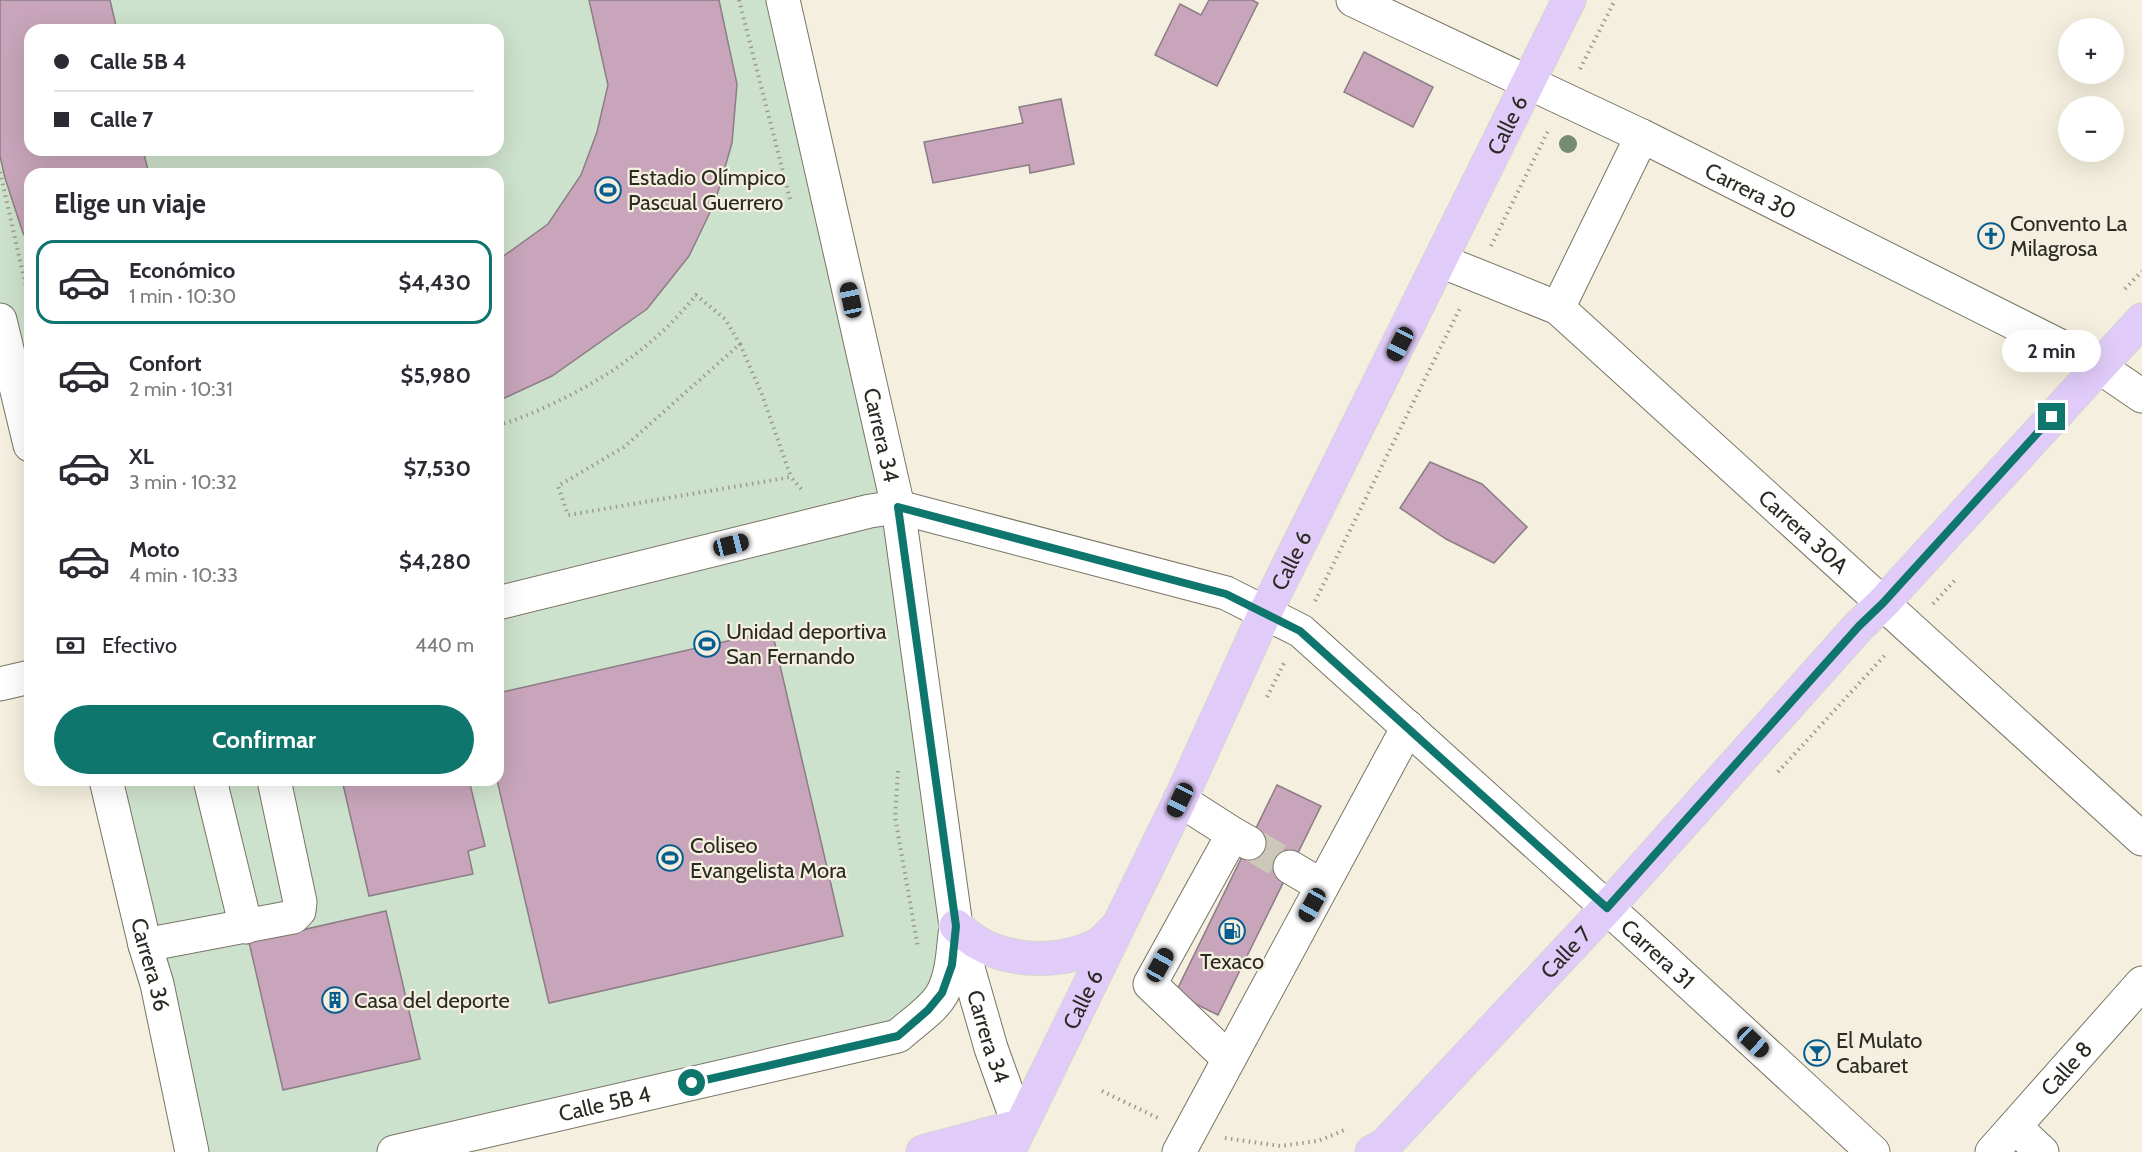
<!DOCTYPE html>
<html lang="es">
<meta charset="utf-8">
<style>
body{margin:0;font-family:Cabin,sans-serif;background:#f2f2f3;color:#2b2b33;height:100vh;display:flex;flex-direction:column;font-size:22px;white-space:nowrap}
*{box-sizing:border-box;margin:0}
p{font-size:20px;color:#7c7c81}
.icon{flex:none;width:33px;height:33px;fill:none;stroke:currentColor;stroke-width:2;stroke-linecap:round;stroke-linejoin:round}
.map{position:relative;flex:1;overflow:hidden}
.drawer{position:absolute;left:24px;top:168px;width:480px;height:618px;display:flex;flex-direction:column;background:#fff;border-radius:18px;box-shadow:0 6px 24px #0002}
.drawer>*{flex:none}
.top-card{position:absolute;left:24px;top:24px;width:480px;height:132px;border-radius:18px;box-shadow:0 6px 24px #0002;display:grid;align-content:center;height:132px;padding:0 30px;background:#fff}
.buttons{position:absolute;left:2058px;top:18px;display:grid;gap:12px}
.buttons a{display:grid;place-items:center;width:66px;height:66px;border-radius:50%;background:#fff;box-shadow:0 6px 24px #0002;font-size:30px}
.end{position:absolute;width:27px;height:27px;margin:-14px;border:8px solid #0f766e;background:#fff;box-shadow:0 0 0 3px #fff}
.from{border-radius:50%}
.bubble{position:absolute;height:42px;border-radius:21px;background:#fff;box-shadow:0 6px 24px #0002;font-size:20px;font-weight:700;line-height:42px;text-align:center}
.car{position:absolute;width:18px;height:36px;margin:-18px -9px;border-radius:8px;box-shadow:0 0 4px 2px #0007;background:linear-gradient(#222 24%,#8ab4d8 0 40%,#222 0 76%,#8ab4d8 0 86%,#222 0)}
.top-card b{display:flex;align-items:center;gap:21px;height:57px;font-size:22px}
.top-card b+b{border-top:2px solid #e1e1e2}
.top-card i{width:15px;height:15px;background:#2b2b33}
ul{padding:0;list-style:none}
li{display:flex;align-items:center;gap:18px;height:84px;margin:0 12px 9px;padding:0 18px;border:3px solid transparent;border-radius:18px}
li div{flex:1}
li b{display:block;font-size:22px}
li em{font-style:normal;font-weight:700}
li.selected{border-color:#0f766e}
li>.icon{width:54px;height:54px;stroke-width:1.5}
h2{padding:0 30px;font-size:27px;line-height:72px}
.pay{display:flex;align-items:center;gap:15px;height:66px;padding:0 30px;font-size:22px}
.pay p{margin-inline-start:auto}
.primary-button{display:flex;gap:12px;margin-top:auto;padding:12px 30px}
.primary-button a{flex:1;height:69px;border-radius:36px;background:#0f766e;color:#fff;font-size:24px;font-weight:700;line-height:69px;text-align:center}
.map>svg:first-child{display:block}
.park{fill:#cde2cc;fill-rule:evenodd}
.building{fill:#c8a5ba;stroke:#8c7d86;stroke-width:1.5}
.lines{fill:none;stroke-linecap:round;stroke-linejoin:round}
.minor-tunnel{stroke:#ccc8b9;stroke-width:33;stroke-dasharray:33 16;stroke-linecap:butt}
.minor-casing{stroke:#787465;stroke-width:35}
.major-casing{stroke:#d5d4d3;stroke-width:35}
.path{stroke:#9d9a8d;stroke-width:4;stroke-dasharray:1.5 4.5;stroke-linecap:butt}
.minor{stroke:#fff;stroke-width:33}
.major{stroke:#e1ccf9;stroke-width:33}
.tree{fill:#788c6f}
.route{stroke:#0f766e;stroke-width:8}
.labels{text-anchor:middle;stroke-width:4.5;stroke-linejoin:round;paint-order:stroke}
.street-label{font-size:22px;fill:#2b2a23;stroke:#f4efde}
.poi-label{font-size:22px;fill:#2b2a23;stroke:#f4efde;text-anchor:start}
</style>
<div class="map">
<svg width="2142" height="1152" viewBox="0 0 2142 1152">
<rect width="100%" height="100%" fill="#f4efde"/>
<path class="park" d="M0,0H783L898,507L952,965L898,1036L394,1152H192L106,780H498V174H30V445L0,320ZM30,30H498V150H30Z"/>
<g class="building">
<polygon points="0,0 110,0 117,30 30,30 30,150 143,150 149,174 30,174 30,245 23,233 5,178 0,156"/>
<polygon points="589,0 719,0 737,84 732,143 715,202 689,256 647,309 552,376 498,401 498,260 548,224 581,175 597,132 608,85"/>
<polygon points="1209,0 1252,0 1258,3 1217,86 1155,55 1180,4 1201,15"/>
<polygon points="1364,52 1433,87 1413,127 1344,92"/>
<polygon points="1061,99 1074,164 1030,173 1029,165 933,183 924,142 1023,123 1019,107"/>
<polygon points="1430,462 1482,484 1527,527 1494,563 1446,539 1400,508"/>
<polygon points="772,631 843,936 549,1003 497,780 498,693"/>
<polygon points="342,780 469,780 485,846 468,851 473,874 369,896"/>
<polygon points="1277,785 1321,806 1218,1015 1175,994"/>
<polygon points="386,911 420,1059 283,1090 249,942"/>
</g>
<g class="lines">
<polyline class="minor-tunnel" points="1249,843 1290,867"/>
<g class="minor-casing">
<g id="minor">
<path id="s1" d="M783,0L898,507L956,926L991,1048L1019,1126"/>
<path id="s2" d="M1353,0L1642,136L2066,349L2098,366L2142,396"/>
<path id="s3" d="M1441,261L1558,308L2142,839"/>
<polyline points="1558,308 1642,136"/>
<polyline points="0,320 30,445"/>
<path id="s4" d="M498,603L870,511L898,507L1226,593L1301,631L1633,931L1873,1152"/>
<polyline points="0,684 30,677"/>
<path id="s5" d="M106,780L145,945L157,984L192,1152"/>
<polyline points="210,780 246,927"/>
<polyline points="1180,800 1233,834"/>
<polyline points="1290,867 1322,886"/>
<polyline points="145,945 293,917 299,911 300,902 274,780"/>
<polyline points="1228,1058 1150,984 1233,834 1249,843"/>
<polyline points="2015,1127 2042,1152"/>
<path id="s6" d="M394,1152L898,1036C912,1023 933,1010 942,994C952,976 953,953 955,934"/>
<polyline points="1179,1152 1408,727"/>
<path id="s7" d="M1992,1152L2142,983"/>
</g>
</g>
<g class="major-casing">
<g id="major">
<path d="M956,926C963,932 971,939 978,943C1012,963 1062,963 1096,946C1104,942 1111,933 1117,927"/>
<polyline points="923,1152 1019,1126"/>
<path id="s8" d="M1008,1152L1180,800L1265,613L1569,0"/>
<path id="s9" d="M1372,1152L1385,1145L1607,908L1859,626L1883,603L2142,320"/>
</g>
</g>
<g class="path">
<polyline points="739,0 791,203"/>
<polyline points="1580,69 1615,0"/>
<polyline points="0,172 29,300"/>
<polyline points="1491,246 1549,129"/>
<polyline points="2125,289 2142,271"/>
<polyline points="740,344 761,392 791,477"/>
<path d="M498,425C518,420 535,412 554,403C609,377 658,343 696,295L725,319L740,344L624,447L558,486L568,515L791,477L804,492"/>
<polyline points="1315,601 1461,306"/>
<polyline points="1933,604 1956,579"/>
<polyline points="1267,697 1285,661"/>
<polyline points="898,771 895,817 918,948"/>
<polyline points="1778,772 1886,654"/>
<polyline points="1102,1091 1158,1118"/>
<polyline points="1225,1138 1280,1146 1318,1141 1347,1129"/>
</g>
<use href="#minor" class="minor"/>
<use href="#major" class="major"/>
</g>
<circle class="tree" cx="1568" cy="144" r="9"/>
<g class="lines">
<polyline class="route" points="692,1083 898,1036 928,1010 942,993 952,965 956,926 898,507 1226,594 1300,631 1607,908 1859,626 1883,603 2052,417"/>
</g>
<defs>
<g id="stadium-ring" transform="scale(1.35)"><circle r="9.5" fill="#f4efde" stroke="#065d8f" stroke-width="1.5"/><path d="M0-5a6.5 5 0 1 0 0 10a6.5 5 0 1 0 0-10ZM-3.5-1.8h7v3.6h-7Z" fill="#065d8f"/></g>
<g id="church-ring" transform="scale(1.35)"><circle r="9.5" fill="#f4efde" stroke="#065d8f" stroke-width="1.5"/><path d="M-1.2-6h2.4v3.5h3.3v2.4h-3.3V6h-2.4V-.1h-3.3v-2.4h3.3Z" fill="#065d8f"/></g>
<g id="fuel-ring" transform="scale(1.35)"><circle r="9.5" fill="#f4efde" stroke="#065d8f" stroke-width="1.5"/><path d="M-5.5-6h7V0h2V4h1.3V-2.5L3-4.5l.8-.8L6-3V5H2.5V1h-1V6h-7ZM-4.2-4.7v3.2H.2V-4.7Z" fill="#065d8f"/></g>
<g id="building-ring" transform="scale(1.35)"><circle r="9.5" fill="#f4efde" stroke="#065d8f" stroke-width="1.5"/><path d="M-4-6H4V6H1V3H-1V6H-4ZM-2.5-4.3h1.7v1.8h-1.7ZM.8-4.3h1.7v1.8H.8ZM-2.5-1h1.7V.8h-1.7ZM.8-1h1.7V.8H.8Z" fill="#065d8f"/></g>
<g id="bar-ring" transform="scale(1.35)"><circle r="9.5" fill="#f4efde" stroke="#065d8f" stroke-width="1.5"/><path d="M-6-5H6L.8 .8V4.5H3.5V6h-7V4.5H-.8V.8Z" fill="#065d8f"/></g>
</defs>
<g fill-rule="evenodd">
<use href="#stadium-ring" x="608" y="190"/>
<use href="#church-ring" x="1991" y="236"/>
<use href="#stadium-ring" x="707" y="644"/>
<use href="#stadium-ring" x="670" y="858"/>
<use href="#fuel-ring" x="1232" y="931"/>
<use href="#building-ring" x="335" y="1000"/>
<use href="#bar-ring" x="1817" y="1053"/>
</g>
<g class="labels">
<g class="street-label">
<text dy="8" stroke="none"><textPath href="#s8" startOffset="1142">Calle 6</textPath></text>
<text dy="8" stroke="none"><textPath href="#s2" startOffset="441">Carrera 30</textPath></text>
<text dy="8" stroke="none"><textPath href="#s1" startOffset="446">Carrera 34</textPath></text>
<text dy="8" stroke="none"><textPath href="#s3" startOffset="458">Carrera 30A</textPath></text>
<text dy="8" stroke="none"><textPath href="#s8" startOffset="656">Calle 6</textPath></text>
<text dy="8" stroke="none"><textPath href="#s9" startOffset="279">Calle 7</textPath></text>
<text dy="8" stroke="none"><textPath href="#s4" startOffset="1316">Carrera 31</textPath></text>
<text dy="8" stroke="none"><textPath href="#s5" startOffset="190">Carrera 36</textPath></text>
<text dy="8" stroke="none"><textPath href="#s8" startOffset="170">Calle 6</textPath></text>
<text dy="8" stroke="none"><textPath href="#s1" startOffset="1058">Carrera 34</textPath></text>
<text dy="8" stroke="none"><textPath href="#s7" startOffset="112">Calle 8</textPath></text>
<text dy="8" stroke="none"><textPath href="#s6" startOffset="216">Calle 5B 4</textPath></text>
</g>
<g class="poi-label">
<text x="628" y="185">Estadio Olímpico<tspan x="628" dy="25">Pascual Guerrero</tspan></text>
<text x="2010" y="231">Convento La<tspan x="2010" dy="25">Milagrosa</tspan></text>
<text x="726" y="639">Unidad deportiva<tspan x="726" dy="25">San Fernando</tspan></text>
<text x="690" y="853">Coliseo<tspan x="690" dy="25">Evangelista Mora</tspan></text>
<text x="1232" y="969" text-anchor="middle">Texaco</text>
<text x="354" y="1008">Casa del deporte</text>
<text x="1836" y="1048">El Mulato<tspan x="1836" dy="25">Cabaret</tspan></text>
</g>
</g>
</svg>
<div class="buttons">
<a>+</a>
<a>−</a>
</div>
<i class="end from" style="left:692px;top:1083px"></i>
<i class="end" style="left:2052px;top:417px"></i>
<div class="bubble" style="left:2002px;top:330px;width:99px">2 min</div>
<i class="car" style="left:851px;top:300px;rotate:348deg"></i>
<i class="car" style="left:1400px;top:344px;rotate:207deg"></i>
<i class="car" style="left:731px;top:545px;rotate:76deg"></i>
<i class="car" style="left:1180px;top:800px;rotate:206deg"></i>
<i class="car" style="left:1312px;top:905px;rotate:209deg"></i>
<i class="car" style="left:1160px;top:965px;rotate:29deg"></i>
<i class="car" style="left:1753px;top:1042px;rotate:133deg"></i>
<div class="top-card">
<b><i class="from"></i>Calle 5B 4</b>
<b><i></i>Calle 7</b>
</div>
<section class="drawer">
<h2>Elige un viaje</h2>
<ul>
<li class="selected"><svg class="icon" aria-label="car" viewBox="0 0 24 24"><path d="M5 17H2v-5l4-1 3-4h7l3 4 3 1v5h-3M9 17h6M6 11h13"/><circle cx="7" cy="17" r="2"/><circle cx="17" cy="17" r="2"/></svg><div><b>Económico</b><p>1 min · 10:30</p></div><em>$4,430</em></li>
<li><svg class="icon" aria-label="car" viewBox="0 0 24 24"><path d="M5 17H2v-5l4-1 3-4h7l3 4 3 1v5h-3M9 17h6M6 11h13"/><circle cx="7" cy="17" r="2"/><circle cx="17" cy="17" r="2"/></svg><div><b>Confort</b><p>2 min · 10:31</p></div><em>$5,980</em></li>
<li><svg class="icon" aria-label="car" viewBox="0 0 24 24"><path d="M5 17H2v-5l4-1 3-4h7l3 4 3 1v5h-3M9 17h6M6 11h13"/><circle cx="7" cy="17" r="2"/><circle cx="17" cy="17" r="2"/></svg><div><b>XL</b><p>3 min · 10:32</p></div><em>$7,530</em></li>
<li><svg class="icon" aria-label="car" viewBox="0 0 24 24"><path d="M5 17H2v-5l4-1 3-4h7l3 4 3 1v5h-3M9 17h6M6 11h13"/><circle cx="7" cy="17" r="2"/><circle cx="17" cy="17" r="2"/></svg><div><b>Moto</b><p>4 min · 10:33</p></div><em>$4,280</em></li>
</ul>
<div class="pay"><svg class="icon" aria-label="cash" viewBox="0 0 24 24"><path d="M3 7h18v10H3z"/><circle cx="12" cy="12" r="2"/></svg>Efectivo<p>440 m</p></div>
<div class="primary-button"><a>Confirmar</a></div>
</section>
</div>
